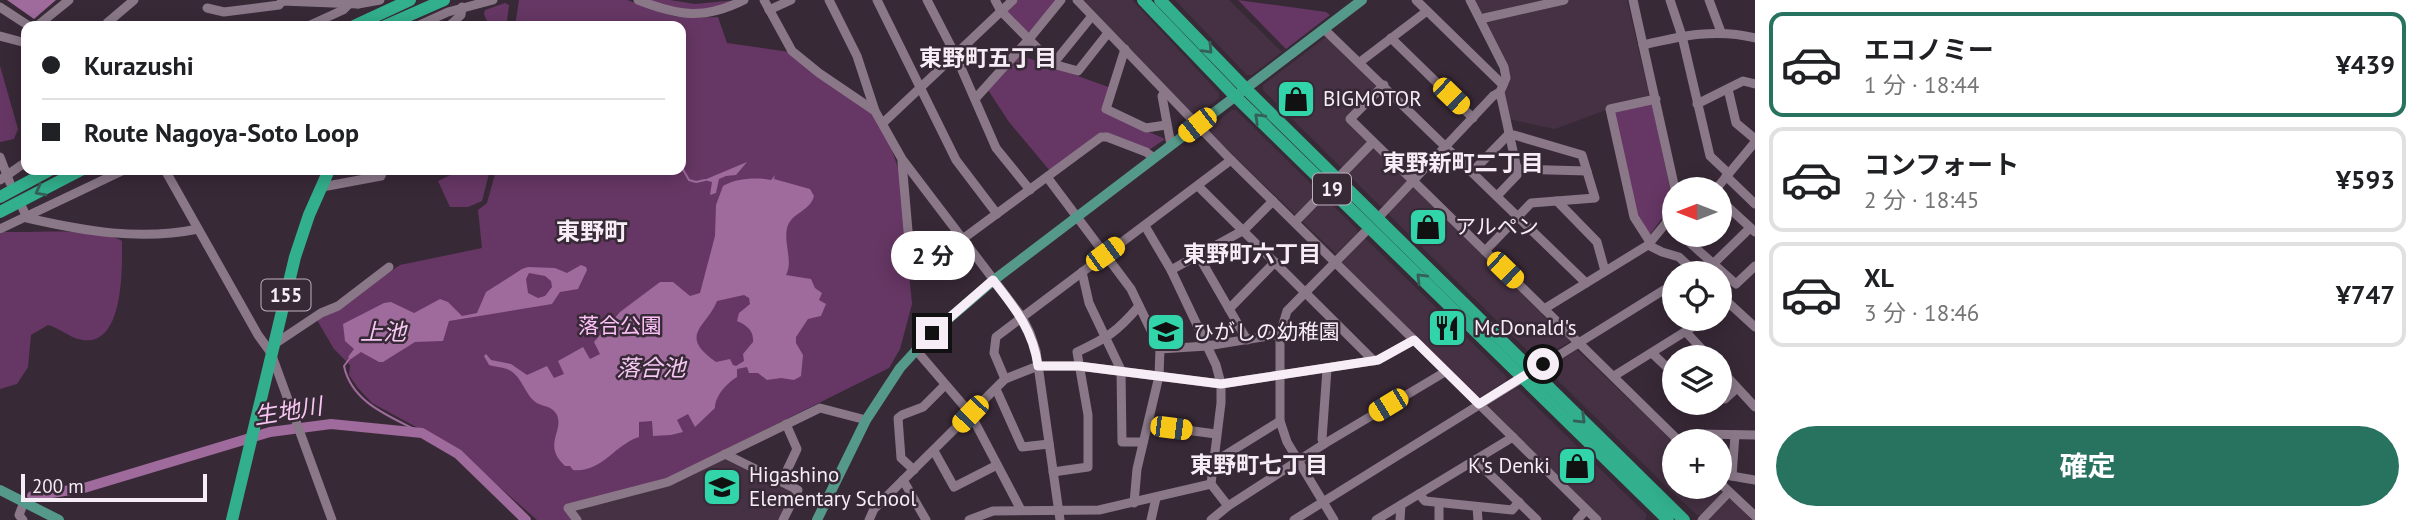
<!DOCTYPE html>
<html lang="ja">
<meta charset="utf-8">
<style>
body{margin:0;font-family:"PT Sans","Noto Sans JP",sans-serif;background:#f2f2f2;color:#202124;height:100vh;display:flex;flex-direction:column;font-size:26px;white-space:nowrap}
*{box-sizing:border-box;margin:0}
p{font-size:23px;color:#757577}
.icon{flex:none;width:38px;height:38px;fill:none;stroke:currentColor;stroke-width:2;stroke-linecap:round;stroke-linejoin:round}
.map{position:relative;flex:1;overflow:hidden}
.side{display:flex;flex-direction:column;background:#fff;width:665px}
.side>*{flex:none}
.guide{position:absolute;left:21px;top:21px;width:665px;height:154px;border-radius:14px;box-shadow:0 4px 18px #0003;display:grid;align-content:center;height:154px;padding:0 21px;background:#fff}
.needle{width:46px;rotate:270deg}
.controls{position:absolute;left:1662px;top:177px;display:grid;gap:14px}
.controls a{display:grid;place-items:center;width:70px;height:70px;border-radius:50%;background:#fff;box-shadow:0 4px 18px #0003;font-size:35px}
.scale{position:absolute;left:21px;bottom:18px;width:186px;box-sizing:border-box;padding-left:7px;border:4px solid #f7edf6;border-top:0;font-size:19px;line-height:24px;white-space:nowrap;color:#f7edf6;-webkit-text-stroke:5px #382937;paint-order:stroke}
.end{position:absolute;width:32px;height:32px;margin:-16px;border:9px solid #f7edf6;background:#111;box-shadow:0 0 0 4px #111}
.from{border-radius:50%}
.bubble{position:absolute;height:49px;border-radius:24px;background:#fff;box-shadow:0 4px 18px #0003;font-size:23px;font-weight:700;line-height:49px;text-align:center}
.car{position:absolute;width:21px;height:42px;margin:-21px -10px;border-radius:9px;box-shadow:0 0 5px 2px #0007;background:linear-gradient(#f5c518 24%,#345 0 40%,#f5c518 0 76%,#345 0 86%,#f5c518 0)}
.guide b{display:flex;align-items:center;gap:24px;height:66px;font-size:26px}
.guide b+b{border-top:2px solid #e0e0e0}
.guide i{width:18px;height:18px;background:#202124}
ul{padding:12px 0 0;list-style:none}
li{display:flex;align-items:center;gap:21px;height:105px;margin:0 14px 10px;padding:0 7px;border:4px solid #e0e0e0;border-radius:14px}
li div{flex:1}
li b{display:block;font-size:26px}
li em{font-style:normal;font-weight:700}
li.selected{border-color:#287260}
li>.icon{width:63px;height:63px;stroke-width:1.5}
.cta{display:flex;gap:14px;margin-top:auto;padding:14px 21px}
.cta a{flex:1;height:80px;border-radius:42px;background:#287260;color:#fff;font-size:28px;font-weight:700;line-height:80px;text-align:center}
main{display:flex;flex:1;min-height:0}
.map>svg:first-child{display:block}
.built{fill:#453143}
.green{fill:#663764}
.water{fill:#9f6a9c;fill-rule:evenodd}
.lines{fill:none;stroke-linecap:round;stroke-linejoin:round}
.stream{stroke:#9f6a9c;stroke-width:2}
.river{stroke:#9f6a9c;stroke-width:10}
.minor{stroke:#8a7888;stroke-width:9}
.major{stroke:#55998a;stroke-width:10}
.highway{stroke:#32af8c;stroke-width:12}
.oneway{stroke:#365f59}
.route{stroke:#f7edf6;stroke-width:9}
.labels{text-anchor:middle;stroke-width:5;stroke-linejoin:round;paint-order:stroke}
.shield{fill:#382937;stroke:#beb2bd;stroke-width:2}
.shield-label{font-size:19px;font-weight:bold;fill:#f7edf6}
.poi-label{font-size:21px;fill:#f7edf6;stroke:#382937;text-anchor:start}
.park-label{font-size:21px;fill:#fdc0f9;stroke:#382937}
.neighbourhood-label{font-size:23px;font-weight:bold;fill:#f7edf6;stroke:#382937}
.water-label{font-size:23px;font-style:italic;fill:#f6c8f3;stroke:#382937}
.quarter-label{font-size:24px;font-weight:bold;fill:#f7edf6;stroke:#382937}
</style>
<main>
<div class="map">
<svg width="1755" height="520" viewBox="0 0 1755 520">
<rect width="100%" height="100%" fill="#382937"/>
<g class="built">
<polygon points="1084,0 1132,0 1219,93 1219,98 1197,116 1193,115"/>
<polygon points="1175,0 1229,0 1282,52 1252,75 1247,75"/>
<polygon points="1472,0 1627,0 1649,95 1648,98 1606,108 1606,110 1555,129 1508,119 1504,91 1510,78"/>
<polygon points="1327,36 1379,87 1346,119 1406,179 1406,182 1383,206 1380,206 1263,90 1263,85"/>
<polygon points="1232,110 1236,110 1357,229 1357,233 1336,254 1209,132 1209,128"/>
<polygon points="1412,188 1415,188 1569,340 1569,342 1539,360 1536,359 1389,215 1389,212"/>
<polygon points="1363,239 1366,239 1507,377 1506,381 1480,397 1477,397 1447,369 1342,263 1342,260"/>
<polygon points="1577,350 1675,443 1675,486 1719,487 1722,490 1722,493 1701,515 1697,515 1671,491 1548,371 1549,367"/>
<polygon points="1515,389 1519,389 1647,515 1645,520 1603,520 1489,407 1490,404"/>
<polygon points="726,458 794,493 781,520 579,520 572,509"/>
<polygon points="1728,499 1731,499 1752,520 1707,520"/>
</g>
<g class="green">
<polygon points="519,0 627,0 673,16 694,18 718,17 727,43 789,52 872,111 890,144 899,171 912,304 900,349 889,368 670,477 565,506 575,520 537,520 455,448 372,403 358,388 349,375 350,365 334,349 317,320 400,265 482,248 478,210 487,203 496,170 681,170 681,26 515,26"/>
<polygon points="647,0 670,0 695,4 737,0 703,11 678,9"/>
<polygon points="1018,0 1057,0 1028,33 1008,13 1008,10"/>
<polygon points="1238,0 1326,12 1330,15 1286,49"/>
<polygon points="505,3 509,5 507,21 498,26 489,26 484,14 485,10"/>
<polygon points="1020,55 1111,88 1104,112 1165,139 1149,150 1102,132 1050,171 1009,122 988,90"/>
<polygon points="0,66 18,129 14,139 0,142"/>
<polygon points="1649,104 1652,105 1670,189 1665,214 1649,236 1636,217 1612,112"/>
<polygon points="461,170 490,170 482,201 468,207 450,207 438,181"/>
<path d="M4,232C33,233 100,227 122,241C122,267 125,352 78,339C68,336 59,328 48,325L31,335L28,367L17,384L0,389V234Z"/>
</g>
<g class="water">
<polygon points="7,0 56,0 34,19"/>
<polygon points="747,162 736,175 726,176 719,179 716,193 710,195 712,182 704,180"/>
<path d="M775,175L774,179L810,189L814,196C810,211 794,212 788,225C782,241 794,261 786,275L811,279L815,288L822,293L819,300L826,304L821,316L808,319L796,337V343L803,355L801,376L794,380L781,378L767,380L758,373H749L747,367L737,369V377C727,383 715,396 715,408L695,427L688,414L677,420L683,432L671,435L653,436L652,421L639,422V437C614,445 602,473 573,470L570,466H565C542,445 564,432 557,415C552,405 541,407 534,401C525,393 521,377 511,371C505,367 496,367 489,365L484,356L486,354L491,360L511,364L527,375L547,366L554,378L564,374L558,361L583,347L590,359L600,354L594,342L620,312L660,282H673L690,296L700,293L715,236L716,205L723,186C735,178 758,177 771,180ZM744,295L749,298L750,304L739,313L737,321C746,325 754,330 753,342L743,354L744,361L736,366L733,365L730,359L716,362C677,335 707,327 717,301Z"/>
<path d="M581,265L586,267L587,270L578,289L560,292L552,304L449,321L443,341L415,342L383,362H379L361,352L351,359L348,357L354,349L345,341L343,324L384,303L391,302L414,313L440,299L448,302L462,316L477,313L486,292L522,269L528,267L555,268L567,273ZM529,273L545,276L551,281L552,287L545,296L538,298L528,293L526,279Z"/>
</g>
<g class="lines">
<g class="stream">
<polyline points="681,166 689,180 696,182 705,180"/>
<path d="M350,358L344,366C352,404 392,417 422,433"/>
</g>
<polyline class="river" points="32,496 84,488 270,432 331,424 422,433 458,454 526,520"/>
<g class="minor">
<path d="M638,0C679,16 704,20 744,0"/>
<polyline points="764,0 792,51 819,73 875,111"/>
<polyline points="829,0 857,56 875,111 902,159 1022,317 1030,333 1036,351 1060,520"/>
<polyline points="877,0 956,160 997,214"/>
<polyline points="927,0 955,54 996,148 1030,190"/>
<polyline points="995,0 1001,11 1053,64 1078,71 1108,33"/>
<polyline points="1077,0 1231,160 1597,520"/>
<polyline points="1416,0 1503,85"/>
<polyline points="1470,0 1504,67 1506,78 1500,92 1517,169"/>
<polyline points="1633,0 1675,189"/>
<polyline points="1670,0 1682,36 1710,156 1728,173"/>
<polyline points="1709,0 1721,32"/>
<polyline points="358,4 380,0"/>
<polyline points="0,7 29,26"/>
<polyline points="207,8 224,12 279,5 282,1 358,4 358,0"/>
<polyline points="769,10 791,0"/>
<polyline points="1480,19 1564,0"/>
<polyline points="37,26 69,0"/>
<polyline points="110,26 107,23 134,0"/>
<polyline points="308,26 343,10 349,4"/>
<polyline points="417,26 448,12 493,0"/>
<polyline points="449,26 461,15 462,7"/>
<polyline points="1325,30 1586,283"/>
<polyline points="0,36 26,43"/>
<polyline points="1391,38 1473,118"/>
<path d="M1643,45C1682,36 1716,28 1755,38"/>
<polyline points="1125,49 1106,109 1146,128 1166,125"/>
<polyline points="1360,62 1427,11"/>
<polyline points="1053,64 1092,16"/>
<polyline points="1384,85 1350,119 1679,441"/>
<polyline points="1728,89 1736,123 1755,139"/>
<polyline points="1165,92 1162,96 1171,145"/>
<polyline points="975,99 1030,38 1061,0"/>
<polyline points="1697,104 1743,81 1755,84"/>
<polyline points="883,123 1013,0"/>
<polyline points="0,157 10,183"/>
<polyline points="902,162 911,265 930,263 1101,137 1107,137 1146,152 1154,158"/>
<polyline points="165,170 258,335 271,353 332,520"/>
<polyline points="1472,172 1508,135 1514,135 1582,155 1595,198 1531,203 1485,251"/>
<polyline points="1726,176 1755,204"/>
<polyline points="1047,177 1131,289 1160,349 1159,376 1137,469 1134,503"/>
<polyline points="1338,178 1373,142"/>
<polyline points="0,180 26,162"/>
<polyline points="1198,186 1374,361"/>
<polyline points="322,187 381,176 383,170"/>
<polyline points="1716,189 1755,142"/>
<polyline points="1497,196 1517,175 1517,169 1587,171"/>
<polyline points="1557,201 1597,242 1605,271"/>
<path d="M22,207L27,218C84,231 140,241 198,229"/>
<polyline points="1720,213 1727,206 1755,232"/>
<polyline points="1378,218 1493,96 1500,92"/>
<polyline points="1295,222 1330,186"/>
<polyline points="1666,223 1675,230"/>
<polyline points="1145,226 1171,270 1216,365 1221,384 1221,403 1211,484 1228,506"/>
<polyline points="0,229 124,170"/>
<polyline points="1680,234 1736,284 1755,266"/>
<polyline points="1650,242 1634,217 1610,109 1656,99"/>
<polyline points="1692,244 1701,234"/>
<polyline points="1648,245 1662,252 1679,257 1696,273"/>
<polyline points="1198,255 1247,340"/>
<polyline points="1713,264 1750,228"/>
<polyline points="1171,270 1244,230 1273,201"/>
<polyline points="1082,272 1089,303 1121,370 1122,442 1143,442"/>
<polyline points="1720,295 1755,327"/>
<polyline points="1229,309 1275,262"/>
<polyline points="1544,309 1648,245 1666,223 1675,196"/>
<polyline points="1686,332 1709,357"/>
<polyline points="273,345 321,313 338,306 389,267"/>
<polyline points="1160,349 1207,346 1280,334"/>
<polyline points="916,350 970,413 1021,510"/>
<polyline points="1652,353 1675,375"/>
<polyline points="1720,369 1755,407"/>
<polyline points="1614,376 1707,318"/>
<polyline points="1005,379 994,353 996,337 1231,160"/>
<polyline points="996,389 1022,447 1049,444"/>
<polyline points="1720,399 1725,399 1737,388"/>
<polyline points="1148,425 1216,434"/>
<polyline points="1699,434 1755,435"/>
<polyline points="1324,444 1322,439 1327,369"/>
<polyline points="934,451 954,487 997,465"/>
<polyline points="725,454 798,490 783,520"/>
<polyline points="1475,460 1537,520"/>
<polyline points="1214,462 1280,421"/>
<polyline points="914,470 901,458 898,418 902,415 923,407 945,385"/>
<path d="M1053,472L1088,467V415L1077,352C1107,338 1117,332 1139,306"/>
<polyline points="1720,474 1755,480"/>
<polyline points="1732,476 1735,435"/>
<polyline points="903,480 926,520"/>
<polyline points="782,481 797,449 786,424"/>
<polyline points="1720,483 1755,516"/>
<polyline points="1419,494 1425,501 1512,510 1519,502"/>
<polyline points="1477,507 1478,520"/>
<polyline points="23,520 19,515 24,502"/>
<polyline points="577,520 568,508 668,482 820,408 866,420"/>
<polyline points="869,520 874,509 1005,379 1038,366 1078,366 1221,384 1378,360 1414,340"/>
<polyline points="969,520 993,511 1099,510 1211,484"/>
<polyline points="1151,520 1156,498"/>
<polyline points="1211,520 1228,506 1324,444 1445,372"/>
<polyline points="1294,520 1675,283"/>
<polyline points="1334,520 1287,442 1280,421 1280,334 1287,311 1370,227"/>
<polyline points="1376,520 1513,437"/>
<polyline points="1400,520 1401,505"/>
<polyline points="1439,520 1439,503"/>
<polyline points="1577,520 1586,510"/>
<polyline points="1702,520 1729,492"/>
</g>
<g class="major">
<polyline points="0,490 59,520"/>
<polyline points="817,520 866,420 900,368 932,333 994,280 1362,0"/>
</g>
<g class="highway">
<polyline points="1143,0 1236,97 1668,520"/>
<polyline points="1160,0 1246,89 1684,520"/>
<polyline points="354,26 410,0"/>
<polyline points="385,26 444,0"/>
<polyline points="0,197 50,170"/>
<polyline points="0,212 81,170"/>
<polyline points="232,520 295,257 309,215 329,170"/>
</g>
</g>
<defs><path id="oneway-chevron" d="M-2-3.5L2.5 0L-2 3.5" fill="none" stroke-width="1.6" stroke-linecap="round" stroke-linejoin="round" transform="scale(1.75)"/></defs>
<g class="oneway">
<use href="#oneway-chevron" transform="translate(1208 49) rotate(46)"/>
<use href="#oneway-chevron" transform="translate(1259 118) rotate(-136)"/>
<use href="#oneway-chevron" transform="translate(40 191) rotate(152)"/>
<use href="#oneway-chevron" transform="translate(1421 278) rotate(-135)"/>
<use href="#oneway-chevron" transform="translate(1581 419) rotate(44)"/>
</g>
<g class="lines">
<path class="route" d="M932,333L993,280C1015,308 1033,330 1038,366H1079L1221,384L1378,360L1414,340L1479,404L1543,364"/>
</g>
<defs>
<g id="shop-square" transform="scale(2.0125)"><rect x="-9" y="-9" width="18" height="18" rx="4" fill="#32d4a9" stroke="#382937"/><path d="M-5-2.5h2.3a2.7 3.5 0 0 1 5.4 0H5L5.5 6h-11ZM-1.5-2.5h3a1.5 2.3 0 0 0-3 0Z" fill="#111"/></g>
<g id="restaurant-square" transform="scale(2.0125)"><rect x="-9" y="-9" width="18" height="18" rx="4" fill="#32d4a9" stroke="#382937"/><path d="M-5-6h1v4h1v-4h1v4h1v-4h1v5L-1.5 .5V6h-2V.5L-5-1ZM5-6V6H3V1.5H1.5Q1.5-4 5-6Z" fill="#111"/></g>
<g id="school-square" transform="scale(2.0125)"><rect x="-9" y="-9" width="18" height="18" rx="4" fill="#32d4a9" stroke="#382937"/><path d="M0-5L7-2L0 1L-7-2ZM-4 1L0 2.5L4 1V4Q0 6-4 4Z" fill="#111"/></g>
</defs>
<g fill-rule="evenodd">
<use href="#shop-square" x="1296" y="99"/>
<use href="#shop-square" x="1428" y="227"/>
<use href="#restaurant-square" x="1447" y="328"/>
<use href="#school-square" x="1166" y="332"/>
<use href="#shop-square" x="1577" y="466"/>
<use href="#school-square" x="722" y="487"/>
</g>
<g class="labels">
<g class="shield">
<rect x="1313" y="173.5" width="38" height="31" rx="5"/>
<rect x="261.5" y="279.5" width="49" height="31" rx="5"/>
</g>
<g class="shield-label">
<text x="1332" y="196">19</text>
<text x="286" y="302">155</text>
</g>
<g class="poi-label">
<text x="1323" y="106">BIGMOTOR</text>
<text x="1455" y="234">アルペン</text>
<text x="1474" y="335">McDonald's</text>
<text x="1193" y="339">ひがしの幼稚園</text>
<text x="1550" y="473" text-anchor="end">K's Denki</text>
<text x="749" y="482">Higashino<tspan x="749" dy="24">Elementary School</tspan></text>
</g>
<g class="park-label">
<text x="620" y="333">落合公園</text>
</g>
<g class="neighbourhood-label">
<text x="988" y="66">東野町五丁目</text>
<text x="1463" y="171">東野新町二丁目</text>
<text x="1252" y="262">東野町六丁目</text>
<text x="1259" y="473">東野町七丁目</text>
</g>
<g class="water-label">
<text x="383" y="340">上池</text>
<text x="651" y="376">落合池</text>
<text transform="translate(288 411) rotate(-9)" y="8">生地川</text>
</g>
<g class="quarter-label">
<text x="592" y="240">東野町</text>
</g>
</g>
</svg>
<div class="controls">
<a><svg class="needle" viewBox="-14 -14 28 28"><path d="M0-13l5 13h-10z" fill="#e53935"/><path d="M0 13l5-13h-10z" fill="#757577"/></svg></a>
<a><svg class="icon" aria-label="locate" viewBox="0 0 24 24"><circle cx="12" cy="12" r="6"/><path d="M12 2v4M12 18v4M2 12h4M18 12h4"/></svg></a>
<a><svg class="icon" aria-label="layers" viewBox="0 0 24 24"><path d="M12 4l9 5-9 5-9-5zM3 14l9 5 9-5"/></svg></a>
<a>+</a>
</div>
<div class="scale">200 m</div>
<i class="end from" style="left:1543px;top:364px"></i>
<i class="end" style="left:932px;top:333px"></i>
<div class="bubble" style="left:891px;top:231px;width:84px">2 分</div>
<i class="car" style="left:1451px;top:96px;rotate:134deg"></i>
<i class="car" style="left:1197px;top:125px;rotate:232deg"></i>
<i class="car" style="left:1105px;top:254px;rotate:54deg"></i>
<i class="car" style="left:1505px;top:270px;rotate:134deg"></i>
<i class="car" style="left:1388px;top:405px;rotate:239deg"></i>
<i class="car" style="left:970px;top:414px;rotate:224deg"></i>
<i class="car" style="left:1171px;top:428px;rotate:97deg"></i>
<div class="guide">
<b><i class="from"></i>Kurazushi</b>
<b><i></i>Route Nagoya-Soto Loop</b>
</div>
</div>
<section class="side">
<ul>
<li class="selected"><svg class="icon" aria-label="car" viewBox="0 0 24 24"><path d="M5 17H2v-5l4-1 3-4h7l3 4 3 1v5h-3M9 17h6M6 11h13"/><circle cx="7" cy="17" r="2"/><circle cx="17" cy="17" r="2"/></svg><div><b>エコノミー</b><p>1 分 · 18:44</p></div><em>¥439</em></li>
<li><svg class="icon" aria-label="car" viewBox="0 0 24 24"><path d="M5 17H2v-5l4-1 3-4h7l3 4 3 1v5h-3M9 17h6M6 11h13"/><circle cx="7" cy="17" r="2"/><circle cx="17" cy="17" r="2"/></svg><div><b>コンフォート</b><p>2 分 · 18:45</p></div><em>¥593</em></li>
<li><svg class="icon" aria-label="car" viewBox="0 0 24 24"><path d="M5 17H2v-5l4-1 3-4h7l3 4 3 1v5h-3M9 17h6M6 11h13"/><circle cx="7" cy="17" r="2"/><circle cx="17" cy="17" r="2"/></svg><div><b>XL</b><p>3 分 · 18:46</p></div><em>¥747</em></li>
</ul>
<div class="cta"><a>確定</a></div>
</section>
</main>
